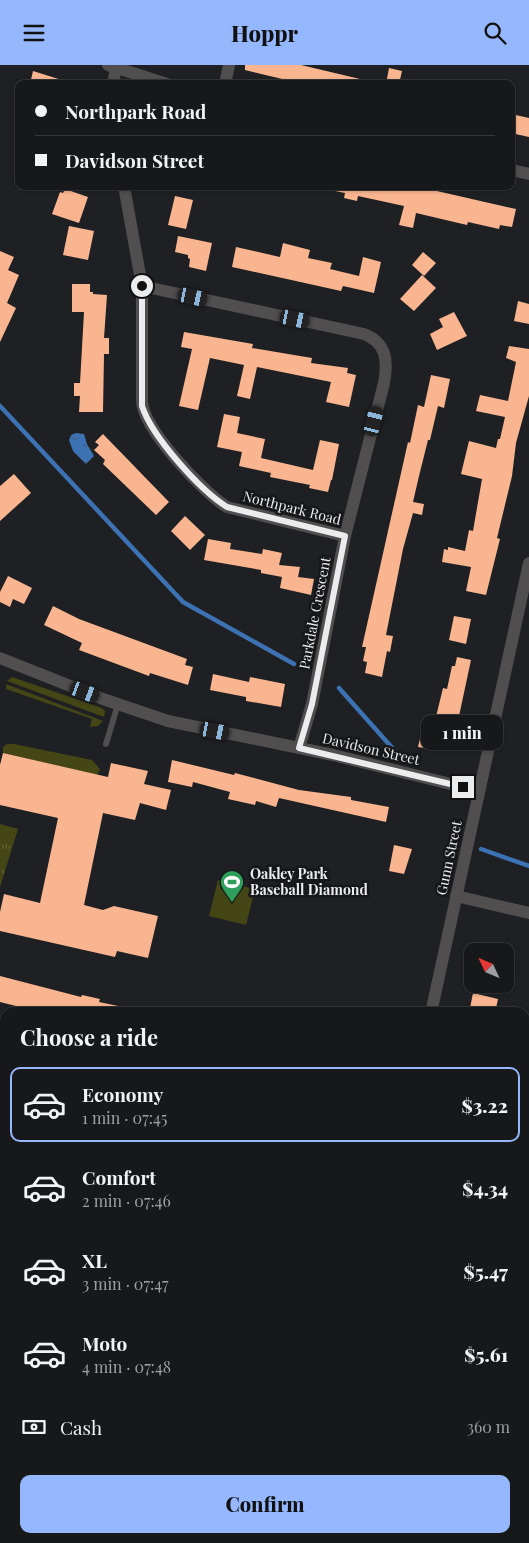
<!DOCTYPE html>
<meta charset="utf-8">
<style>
body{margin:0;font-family:"Playfair Display",serif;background:#202123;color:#f1f3f6;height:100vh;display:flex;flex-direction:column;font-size:19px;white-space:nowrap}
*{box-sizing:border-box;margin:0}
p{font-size:16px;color:#9ea0a2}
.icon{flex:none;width:28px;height:28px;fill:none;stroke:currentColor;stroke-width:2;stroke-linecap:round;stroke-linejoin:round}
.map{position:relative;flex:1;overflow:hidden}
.details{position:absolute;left:0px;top:942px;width:530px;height:536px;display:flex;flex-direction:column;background:#17181a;border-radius:15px 15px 0 0;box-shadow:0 1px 4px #0004,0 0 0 1px #363739}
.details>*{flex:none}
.banner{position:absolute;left:15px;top:15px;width:500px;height:110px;border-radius:10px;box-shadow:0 1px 4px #0004,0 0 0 1px #363739;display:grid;align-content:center;height:110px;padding:0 20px;background:#17181a}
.needle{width:32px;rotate:314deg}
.fabs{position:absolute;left:464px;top:878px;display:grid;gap:10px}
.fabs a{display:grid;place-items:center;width:50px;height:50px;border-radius:10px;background:#17181a;box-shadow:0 1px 4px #0004,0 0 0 1px #363739;font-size:25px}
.end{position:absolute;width:22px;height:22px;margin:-11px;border:6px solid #ebecee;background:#111;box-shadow:0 0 0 2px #111}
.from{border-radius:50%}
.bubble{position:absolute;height:35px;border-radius:10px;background:#17181a;box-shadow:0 1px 4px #0004,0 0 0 1px #363739;font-size:16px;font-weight:800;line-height:35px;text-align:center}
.car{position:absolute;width:15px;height:30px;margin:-15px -8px;border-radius:6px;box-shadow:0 0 4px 1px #0007;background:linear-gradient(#222 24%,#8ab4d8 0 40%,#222 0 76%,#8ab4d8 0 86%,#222 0)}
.banner b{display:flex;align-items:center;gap:18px;height:48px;font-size:19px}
.banner b+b{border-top:1px solid #363739}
.banner i{width:12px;height:12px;background:#f1f3f6}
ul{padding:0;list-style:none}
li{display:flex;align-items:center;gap:15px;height:75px;margin:0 10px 8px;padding:0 10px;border:2px solid transparent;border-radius:10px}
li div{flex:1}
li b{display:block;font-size:19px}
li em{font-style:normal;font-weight:800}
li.on{border-color:#94b7fd}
li>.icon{width:45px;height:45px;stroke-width:1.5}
h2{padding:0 20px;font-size:22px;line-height:60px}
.pay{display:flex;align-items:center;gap:12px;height:55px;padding:0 20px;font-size:19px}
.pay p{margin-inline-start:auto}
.button{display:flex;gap:10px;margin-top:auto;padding:10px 20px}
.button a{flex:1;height:58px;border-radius:10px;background:#94b7fd;color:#111;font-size:20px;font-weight:800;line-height:58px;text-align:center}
header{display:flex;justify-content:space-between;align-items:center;height:65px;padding:0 20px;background:#94b7fd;color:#111;font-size:22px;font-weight:800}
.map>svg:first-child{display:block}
.green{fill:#454615}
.park{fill:url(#park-tufts)}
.water{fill:url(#water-ripples)}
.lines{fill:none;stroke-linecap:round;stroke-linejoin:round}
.stream{stroke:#3c71b2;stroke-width:4.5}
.building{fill:#f8b58f}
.lane{stroke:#504e4e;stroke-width:6}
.street{stroke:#504e4e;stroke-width:12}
.secondary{stroke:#6b6867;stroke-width:18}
.route{stroke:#ebecee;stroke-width:6}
.labels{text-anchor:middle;stroke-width:5;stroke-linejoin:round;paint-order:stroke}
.street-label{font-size:14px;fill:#ebecee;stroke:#161719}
.poi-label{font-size:14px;font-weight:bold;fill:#ebecee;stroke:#161719;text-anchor:start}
</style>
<header><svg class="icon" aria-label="menu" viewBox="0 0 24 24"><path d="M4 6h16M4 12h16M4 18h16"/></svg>Hoppr<svg class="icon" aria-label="search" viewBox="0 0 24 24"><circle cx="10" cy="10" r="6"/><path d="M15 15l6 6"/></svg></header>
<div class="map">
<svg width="529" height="1478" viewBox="0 0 529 1478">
<defs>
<pattern id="park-tufts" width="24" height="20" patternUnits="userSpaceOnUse" patternTransform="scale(1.25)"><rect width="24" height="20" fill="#454615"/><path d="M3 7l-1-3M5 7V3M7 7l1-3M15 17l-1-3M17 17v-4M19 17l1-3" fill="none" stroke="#606137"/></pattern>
<pattern id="water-ripples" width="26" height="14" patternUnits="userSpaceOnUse" patternTransform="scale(1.25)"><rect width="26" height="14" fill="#3c71b2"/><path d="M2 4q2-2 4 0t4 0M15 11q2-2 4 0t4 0" fill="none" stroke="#415c7c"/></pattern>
</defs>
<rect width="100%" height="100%" fill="#1f2023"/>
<g class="green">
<polygon points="12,612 102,643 105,646 104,652 7,616"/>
<polygon points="6,619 103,656 98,661 90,662 92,654 6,624"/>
<polygon points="7,679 14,679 92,695 100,704 97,710 3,688 3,682"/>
<polygon points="218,815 255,824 246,860 209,851"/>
</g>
<polygon class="park" points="0,759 18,764 0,822"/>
<polygon class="water" points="76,368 84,369 87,379 94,391 86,399 73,386 69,375 71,370"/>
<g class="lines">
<g class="stream">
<polyline points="0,341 183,537 294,599"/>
<polyline points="339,623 395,686"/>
<polyline points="481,784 529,801"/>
</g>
</g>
<g class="building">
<polygon points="245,0 301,0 360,14 359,19 303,19 245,5"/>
<polygon points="389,3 402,6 399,19 386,19"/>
<polygon points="33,6 65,16 65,19 30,19"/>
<polygon points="511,49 529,53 529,72 511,68"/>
<polygon points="335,121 415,121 516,144 512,162 500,160 499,164 468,157 467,160 416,148 413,163 399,160 404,141 358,131 357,136 344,133 345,128 335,126"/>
<polygon points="65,124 88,132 79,158 52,149 60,127 63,128"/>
<polygon points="175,131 193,135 186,164 168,160"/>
<polygon points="69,161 94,166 88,195 63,190"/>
<polygon points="178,171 212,178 206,206 189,202 190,194 188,193 188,190 175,187"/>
<polygon points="283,178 310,185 308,193 332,198 330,204 359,211 363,192 381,197 374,228 343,221 341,226 232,202 236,182 280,192"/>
<polygon points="0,186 14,192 8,205 19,210 7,238 16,243 0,277"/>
<polygon points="423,187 436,198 424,211 412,200"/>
<polygon points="422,210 436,223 414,246 400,234"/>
<polygon points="72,219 90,219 90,227 93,227 93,229 107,230 104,273 109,273 109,289 104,289 103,347 79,347 80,331 74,331 74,318 80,318 84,247 72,247"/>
<polygon points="518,236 529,239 529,259 514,256"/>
<polygon points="454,247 467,271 437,285 430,269 443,262 439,254"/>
<polygon points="184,267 253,279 252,283 312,293 311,298 348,303 347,308 356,310 349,342 326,337 331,317 257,302 250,334 237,331 244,300 210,293 198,345 179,341 192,284 181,282"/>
<polygon points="509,281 529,284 529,331 516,378 512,411 497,473 500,474 486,530 466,526 471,502 442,497 444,484 448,485 448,482 465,486 469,465 473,466 482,414 461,409 469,376 496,383 498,374 500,374 505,352 476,346 480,330 508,336 516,297 506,293"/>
<polygon points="431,310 450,314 444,343 438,341 430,375 428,375 419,411 413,437 424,439 422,450 413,448 403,484 386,570 393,571 390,587 387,586 382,612 365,608 367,597 363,596 366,582 362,582 408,377 410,378 418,340 424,342"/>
<polygon points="224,349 240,352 237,368 265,374 261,393 313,405 320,375 339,379 332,415 331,415 328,427 309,423 310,420 270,412 271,408 239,401 242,387 217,382"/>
<polygon points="103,369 169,437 156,450 103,399 105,395 94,385 99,380 95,377"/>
<polygon points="14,409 31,428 0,456 0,421"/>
<polygon points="185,451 205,470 190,485 171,466"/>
<polygon points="208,474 231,478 230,484 262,489 263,484 282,488 279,500 300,502 298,512 314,514 311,530 280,523 282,512 261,508 261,505 204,495"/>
<polygon points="8,511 32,523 24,539 13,534 10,542 0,537 0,527"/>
<polygon points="53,541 79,554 187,594 185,600 193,602 188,620 150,608 149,611 79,585 82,578 44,560"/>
<polygon points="454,551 471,554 466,579 449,575"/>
<polygon points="457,592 471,595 452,684 432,679 430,684 418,682 424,657 434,660 443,623 447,624 452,601 455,601"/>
<polygon points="213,609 249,617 250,612 285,619 281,642 246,636 246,632 210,625"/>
<polygon points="3,688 108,712 111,698 148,706 144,719 171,725 166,745 140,738 135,755 103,748 84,840 103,845 114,841 158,851 148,893 117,886 115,892 0,866 0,847 4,829 40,838 58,753 0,740 0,700"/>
<polygon points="172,695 234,710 235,708 299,725 351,732 351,735 389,742 386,757 279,733 276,742 256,736 255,740 228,734 230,727 193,717 192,722 168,717"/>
<polygon points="394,780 412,784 404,809 389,806"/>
<polygon points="0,911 81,932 82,930 100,934 99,937 123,942 122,948 44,948 0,937"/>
<polygon points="473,928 498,934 495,948 470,943"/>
</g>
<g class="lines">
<polyline class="lane" points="106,679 118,639"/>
<g class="street">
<polyline points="108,0 167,19"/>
<polyline points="113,19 116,3"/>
<polyline points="225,19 229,0"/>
<polyline points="511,105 529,109"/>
<path d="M124,121L142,221V336C143,364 203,427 227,442L345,471"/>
<path d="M142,221L364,269C387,278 388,296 384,318L345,471L312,639L299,683"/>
<polyline points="0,593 103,634 168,656 333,690 479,726"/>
<polyline points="456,831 529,848"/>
<polyline points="431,948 529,498"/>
<polyline points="0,977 5,979"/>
<polyline points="0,1207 5,1208"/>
<polyline points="525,1324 529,1325"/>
<polyline points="0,1466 5,1467"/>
<polyline points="36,1474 55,1478"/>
</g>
<g class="secondary">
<polyline points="525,1411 529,1394"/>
<polyline points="510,1478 511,1474"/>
</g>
</g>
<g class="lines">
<path class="route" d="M142,221V341C152,372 200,425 227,442L345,471L312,639L299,683L463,722"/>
</g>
<defs>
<g id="stadium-pin" transform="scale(1.25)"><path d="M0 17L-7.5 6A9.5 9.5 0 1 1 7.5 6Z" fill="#2e9e5b" stroke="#161719"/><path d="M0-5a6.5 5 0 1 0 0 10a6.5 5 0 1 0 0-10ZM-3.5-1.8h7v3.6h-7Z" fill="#fff"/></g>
</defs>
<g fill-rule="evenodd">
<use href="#stadium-pin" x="232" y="817"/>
</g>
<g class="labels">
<g class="street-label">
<text transform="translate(292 443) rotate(14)" y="5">Northpark Road</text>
<text transform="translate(315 548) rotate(-79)" y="5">Parkdale Crescent</text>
<text transform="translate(371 684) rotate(13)" y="5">Davidson Street</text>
<text transform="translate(449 793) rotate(-78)" y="5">Gunn Street</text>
</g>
<g class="poi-label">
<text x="250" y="814">Oakley Park<tspan x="250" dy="16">Baseball Diamond</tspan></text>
</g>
</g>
</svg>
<div class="fabs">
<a><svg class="needle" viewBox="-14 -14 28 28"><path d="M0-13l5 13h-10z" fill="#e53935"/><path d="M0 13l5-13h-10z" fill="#9ea0a2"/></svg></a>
</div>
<i class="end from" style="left:142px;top:221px"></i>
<i class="end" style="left:463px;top:722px"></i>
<div class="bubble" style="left:421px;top:650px;width:82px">1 min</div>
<i class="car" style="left:193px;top:232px;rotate:102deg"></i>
<i class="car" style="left:295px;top:254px;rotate:102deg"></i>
<i class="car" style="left:374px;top:356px;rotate:14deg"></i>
<i class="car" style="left:85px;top:627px;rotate:111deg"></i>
<i class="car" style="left:215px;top:666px;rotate:101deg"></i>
<div class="banner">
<b><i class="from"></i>Northpark Road</b>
<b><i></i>Davidson Street</b>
</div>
<section class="details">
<h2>Choose a ride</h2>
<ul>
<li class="on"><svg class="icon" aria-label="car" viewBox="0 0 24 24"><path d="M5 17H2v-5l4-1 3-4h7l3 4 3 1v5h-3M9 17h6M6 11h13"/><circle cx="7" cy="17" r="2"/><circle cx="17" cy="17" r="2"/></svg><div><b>Economy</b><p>1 min · 07:45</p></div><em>$3.22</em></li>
<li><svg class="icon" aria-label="car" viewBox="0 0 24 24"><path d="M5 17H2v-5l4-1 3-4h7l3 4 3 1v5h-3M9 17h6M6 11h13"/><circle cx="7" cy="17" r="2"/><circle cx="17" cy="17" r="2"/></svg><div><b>Comfort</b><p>2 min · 07:46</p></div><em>$4.34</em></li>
<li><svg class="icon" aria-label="car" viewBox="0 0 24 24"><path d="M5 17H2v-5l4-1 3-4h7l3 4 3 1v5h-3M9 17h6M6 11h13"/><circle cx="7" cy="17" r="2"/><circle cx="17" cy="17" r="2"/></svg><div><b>XL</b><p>3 min · 07:47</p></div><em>$5.47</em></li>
<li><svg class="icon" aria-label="car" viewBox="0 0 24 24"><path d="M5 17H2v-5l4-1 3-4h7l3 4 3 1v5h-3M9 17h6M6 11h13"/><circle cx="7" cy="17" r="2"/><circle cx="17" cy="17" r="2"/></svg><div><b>Moto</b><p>4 min · 07:48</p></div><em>$5.61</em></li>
</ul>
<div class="pay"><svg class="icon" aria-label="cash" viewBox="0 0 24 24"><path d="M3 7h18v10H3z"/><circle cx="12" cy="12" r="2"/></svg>Cash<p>360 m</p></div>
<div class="button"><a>Confirm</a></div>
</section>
</div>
